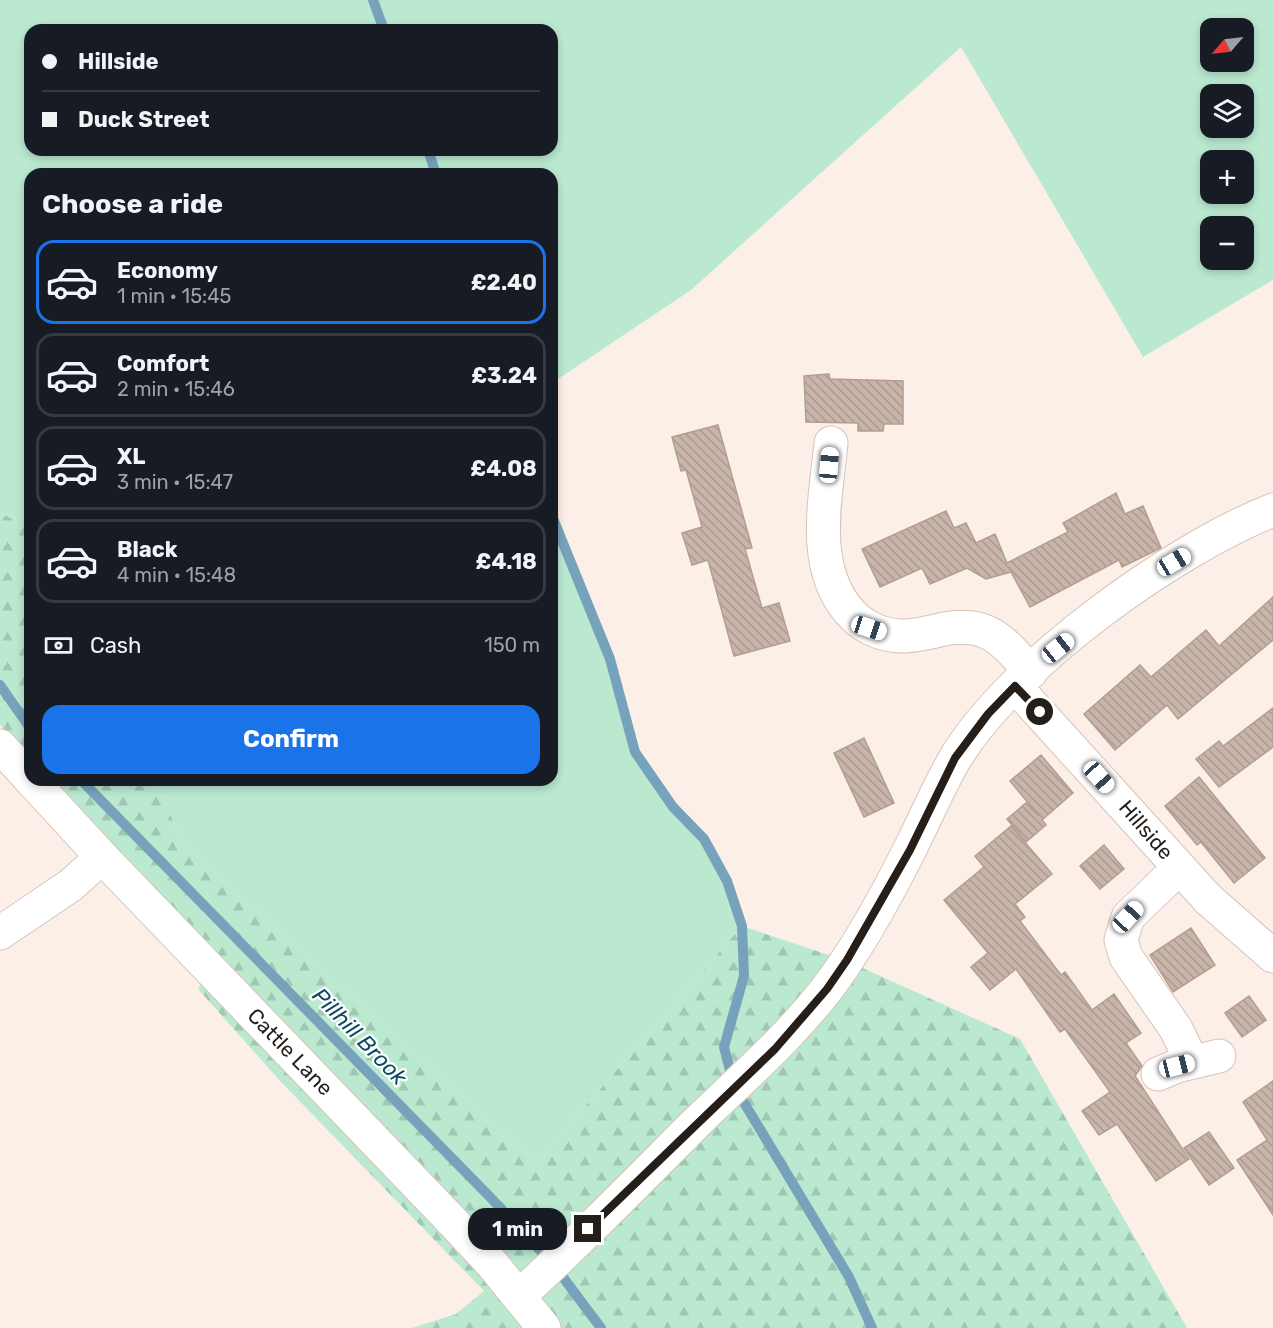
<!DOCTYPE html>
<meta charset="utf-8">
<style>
body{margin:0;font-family:Rubik,sans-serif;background:#20242c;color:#f1f3f6;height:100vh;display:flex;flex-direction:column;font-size:22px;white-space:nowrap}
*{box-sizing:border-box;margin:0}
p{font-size:20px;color:#9ea1a6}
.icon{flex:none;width:33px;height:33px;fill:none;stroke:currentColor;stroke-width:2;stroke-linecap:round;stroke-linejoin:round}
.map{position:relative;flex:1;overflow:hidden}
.sheet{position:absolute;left:24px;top:168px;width:534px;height:618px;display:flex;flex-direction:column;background:#171b24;border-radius:18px;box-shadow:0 3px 9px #0003}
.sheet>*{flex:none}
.top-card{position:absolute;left:24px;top:24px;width:534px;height:132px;border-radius:18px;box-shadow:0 3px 9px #0003;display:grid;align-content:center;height:132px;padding:0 18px;background:#171b24}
.needle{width:39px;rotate:242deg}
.controls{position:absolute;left:1200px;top:18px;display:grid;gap:12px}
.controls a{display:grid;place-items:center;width:54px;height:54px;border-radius:12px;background:#171b24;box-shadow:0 3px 9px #0003;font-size:30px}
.end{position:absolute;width:27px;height:27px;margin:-14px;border:8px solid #251e19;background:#fff;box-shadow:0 0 0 3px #fff}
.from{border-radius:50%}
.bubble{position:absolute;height:42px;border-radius:18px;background:#171b24;box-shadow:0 3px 9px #0003;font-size:20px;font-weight:700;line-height:42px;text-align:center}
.car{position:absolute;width:18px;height:36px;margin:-18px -9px;border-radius:8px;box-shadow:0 0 4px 2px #0007;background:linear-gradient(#fff 24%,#345 0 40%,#fff 0 76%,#345 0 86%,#fff 0)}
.top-card b{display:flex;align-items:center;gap:21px;height:57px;font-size:22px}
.top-card b+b{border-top:2px solid #363941}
.top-card i{width:15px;height:15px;background:#f1f3f6}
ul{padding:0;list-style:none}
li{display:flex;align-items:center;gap:18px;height:84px;margin:0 12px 9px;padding:0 6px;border:3px solid #363941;border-radius:18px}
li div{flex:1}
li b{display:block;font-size:22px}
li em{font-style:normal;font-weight:700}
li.current{border-color:#1a73e8}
li>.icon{width:54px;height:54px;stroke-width:1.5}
h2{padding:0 18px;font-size:27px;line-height:72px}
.pay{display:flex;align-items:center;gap:15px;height:66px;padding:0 18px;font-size:22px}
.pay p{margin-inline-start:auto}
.cta{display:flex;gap:12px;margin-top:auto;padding:12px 18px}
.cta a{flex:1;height:69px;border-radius:18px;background:#1a73e8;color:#fff;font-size:24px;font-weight:700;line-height:69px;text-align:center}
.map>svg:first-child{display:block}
.green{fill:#bae9d0;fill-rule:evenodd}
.forest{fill:url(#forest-firs)}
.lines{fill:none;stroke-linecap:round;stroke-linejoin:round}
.stream{stroke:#76a3bb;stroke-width:10}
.building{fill:url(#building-back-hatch);stroke:#b29e92;stroke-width:1.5}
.minor-casing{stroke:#d8c3b7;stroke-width:35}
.minor{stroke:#fff;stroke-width:33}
.route{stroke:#251e19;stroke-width:8}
.labels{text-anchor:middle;stroke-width:4.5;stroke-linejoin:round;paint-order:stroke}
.street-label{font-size:21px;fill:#251e19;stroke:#fff}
.water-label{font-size:22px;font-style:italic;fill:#0f4a65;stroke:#fff}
</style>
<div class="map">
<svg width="1273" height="1328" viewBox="0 0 1273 1328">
<defs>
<pattern id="forest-firs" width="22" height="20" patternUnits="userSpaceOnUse" patternTransform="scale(1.5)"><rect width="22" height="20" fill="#bae9d0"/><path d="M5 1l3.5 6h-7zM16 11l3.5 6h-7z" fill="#a0c7b2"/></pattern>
<pattern id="building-back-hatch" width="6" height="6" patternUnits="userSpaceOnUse" patternTransform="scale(1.5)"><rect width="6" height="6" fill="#c9b4a9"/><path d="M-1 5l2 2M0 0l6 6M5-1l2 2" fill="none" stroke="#ac9a91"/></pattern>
</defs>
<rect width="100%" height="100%" fill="#fcefe7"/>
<g class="green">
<path d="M0,0H1273V280L1143,357L961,47L691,290L552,383V174H30V516L13,519L0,513ZM1210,28H1244V62H1210ZM30,30H552V150H30ZM1210,94H1244V128H1210ZM1210,160H1244V194H1210ZM1210,226H1244V260H1210Z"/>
<polygon points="552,516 610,659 635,752 673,807 704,839 727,881 742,926 536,1163 185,846 154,780 552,780"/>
</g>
<g class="forest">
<polygon points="0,513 13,519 30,516 30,757 0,725"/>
<polygon points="52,780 154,780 185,846 536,1163 742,926 847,961 1020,1039 1187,1328 412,1328 456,1314 484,1291 282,1083 198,989 217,957"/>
</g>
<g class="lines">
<g class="stream">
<polyline points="373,0 384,30"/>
<polyline points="428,150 436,174"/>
<polyline points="552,516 610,659 635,752 673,807 704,839 727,881 742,926 744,976 724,1047 734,1086 849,1277 872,1328"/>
<polyline points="0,685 30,728"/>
<polyline points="81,780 490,1197 553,1264 601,1328"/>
</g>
</g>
<g class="building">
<polygon points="829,374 830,379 903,381 903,424 884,424 883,431 858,431 858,423 806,422 804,376"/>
<polygon points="718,425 752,548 745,549 762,608 779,603 790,641 734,656 708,560 692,565 682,533 702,527 686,470 681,471 672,437"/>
<polygon points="1116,493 1125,514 1143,506 1161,548 1122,567 1119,560 1030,607 1011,572 986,579 967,568 930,584 922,568 880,587 862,549 946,511 954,528 966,523 976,543 995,534 1007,563 1068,532 1063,523"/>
<polygon points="1273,597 1273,640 1178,719 1167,705 1115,750 1084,714 1140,665 1151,677 1206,630 1219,646"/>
<polygon points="1273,708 1273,747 1219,787 1196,759 1219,741 1223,746"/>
<polygon points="864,738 894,803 864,817 834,753"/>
<polygon points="1041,755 1073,793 1042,820 1046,825 1026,842 1007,819 1026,803 1039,816 1010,781"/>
<polygon points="1199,777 1265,858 1234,883 1201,842 1197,845 1165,806"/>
<polygon points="1011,826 1052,874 1015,904 1025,917 1020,921 1061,975 1065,972 1092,1010 1114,994 1141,1033 1126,1043 1142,1066 1135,1076 1189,1159 1156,1181 1117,1124 1099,1135 1082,1111 1110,1092 1065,1029 1060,1032 1016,969 990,990 971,967 988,953 944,900 984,867 975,856"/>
<polygon points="1104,845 1124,869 1100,889 1080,866"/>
<polygon points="1191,928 1215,965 1173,992 1150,955"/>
<polygon points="1249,996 1266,1020 1242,1037 1225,1013"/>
<polygon points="1273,1081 1273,1215 1237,1160 1267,1140 1243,1102"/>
<polygon points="1209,1132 1234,1168 1209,1185 1184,1148"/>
</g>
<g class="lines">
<g class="minor-casing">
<g id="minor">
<path d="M831,443C826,497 810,564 848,610C861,626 881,636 903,636C916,636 931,632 944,629C989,621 1003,641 1031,672"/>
<polyline points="1015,686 1208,899 1273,956"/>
<polyline points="0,746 30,779"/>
<polyline points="31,780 102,857 453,1222 493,1265 544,1328"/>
<polyline points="1179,868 1128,917 1121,940 1126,957 1176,1029 1192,1062"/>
<polyline points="0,933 71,885 102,857"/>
<polyline points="1158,1074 1177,1066 1219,1056"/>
<path d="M519,1296C579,1242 636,1183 694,1125C739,1081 787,1040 826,990C859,947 887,895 911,847C926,817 939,786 956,757C1013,664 1172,550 1273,510"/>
</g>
</g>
<use href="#minor" class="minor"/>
</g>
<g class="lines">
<polyline class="route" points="588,1229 775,1049 827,989 847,960 910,850 955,758 988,714 1015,686 1040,712"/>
</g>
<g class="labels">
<g class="street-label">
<text transform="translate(1146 830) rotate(49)" y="7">Hillside</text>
<text transform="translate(290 1052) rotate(46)" y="7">Cattle Lane</text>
</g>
<g class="water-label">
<text transform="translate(360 1036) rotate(46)" y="8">Pillhill Brook</text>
</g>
</g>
</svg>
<div class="controls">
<a><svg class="needle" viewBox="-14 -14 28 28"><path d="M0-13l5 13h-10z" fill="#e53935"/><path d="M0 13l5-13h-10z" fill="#9ea1a6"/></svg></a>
<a><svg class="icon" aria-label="layers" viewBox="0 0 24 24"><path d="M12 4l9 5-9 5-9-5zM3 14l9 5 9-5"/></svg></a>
<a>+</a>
<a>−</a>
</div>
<i class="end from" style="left:1040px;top:712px"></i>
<i class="end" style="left:588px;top:1229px"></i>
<div class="bubble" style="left:468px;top:1208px;width:99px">1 min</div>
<i class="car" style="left:829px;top:465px;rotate:5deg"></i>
<i class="car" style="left:1174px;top:562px;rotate:59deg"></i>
<i class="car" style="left:869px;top:628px;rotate:108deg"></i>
<i class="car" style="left:1058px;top:648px;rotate:51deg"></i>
<i class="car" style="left:1099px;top:777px;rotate:138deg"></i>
<i class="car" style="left:1128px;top:917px;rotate:43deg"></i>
<i class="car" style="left:1177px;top:1066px;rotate:76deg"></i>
<div class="top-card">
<b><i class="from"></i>Hillside</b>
<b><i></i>Duck Street</b>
</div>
<section class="sheet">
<h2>Choose a ride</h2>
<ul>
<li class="current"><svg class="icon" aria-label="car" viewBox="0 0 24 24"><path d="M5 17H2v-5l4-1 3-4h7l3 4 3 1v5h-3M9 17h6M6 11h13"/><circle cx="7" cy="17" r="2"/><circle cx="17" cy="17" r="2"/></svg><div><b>Economy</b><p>1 min · 15:45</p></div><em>£2.40</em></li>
<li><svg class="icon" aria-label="car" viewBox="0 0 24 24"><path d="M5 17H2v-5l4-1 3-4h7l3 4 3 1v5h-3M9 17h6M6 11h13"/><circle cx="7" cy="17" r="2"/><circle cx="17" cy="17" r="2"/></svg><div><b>Comfort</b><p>2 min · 15:46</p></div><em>£3.24</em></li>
<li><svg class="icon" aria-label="car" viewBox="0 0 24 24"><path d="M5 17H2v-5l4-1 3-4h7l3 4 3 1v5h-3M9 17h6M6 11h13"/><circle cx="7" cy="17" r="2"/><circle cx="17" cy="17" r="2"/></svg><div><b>XL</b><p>3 min · 15:47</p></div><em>£4.08</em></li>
<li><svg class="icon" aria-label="car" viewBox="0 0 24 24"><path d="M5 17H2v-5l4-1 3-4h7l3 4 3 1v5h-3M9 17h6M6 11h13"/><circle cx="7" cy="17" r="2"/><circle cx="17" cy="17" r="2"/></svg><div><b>Black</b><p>4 min · 15:48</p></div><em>£4.18</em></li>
</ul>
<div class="pay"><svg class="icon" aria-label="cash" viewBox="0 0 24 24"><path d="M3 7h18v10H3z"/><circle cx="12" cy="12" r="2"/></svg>Cash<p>150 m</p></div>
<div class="cta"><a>Confirm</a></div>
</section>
</div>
